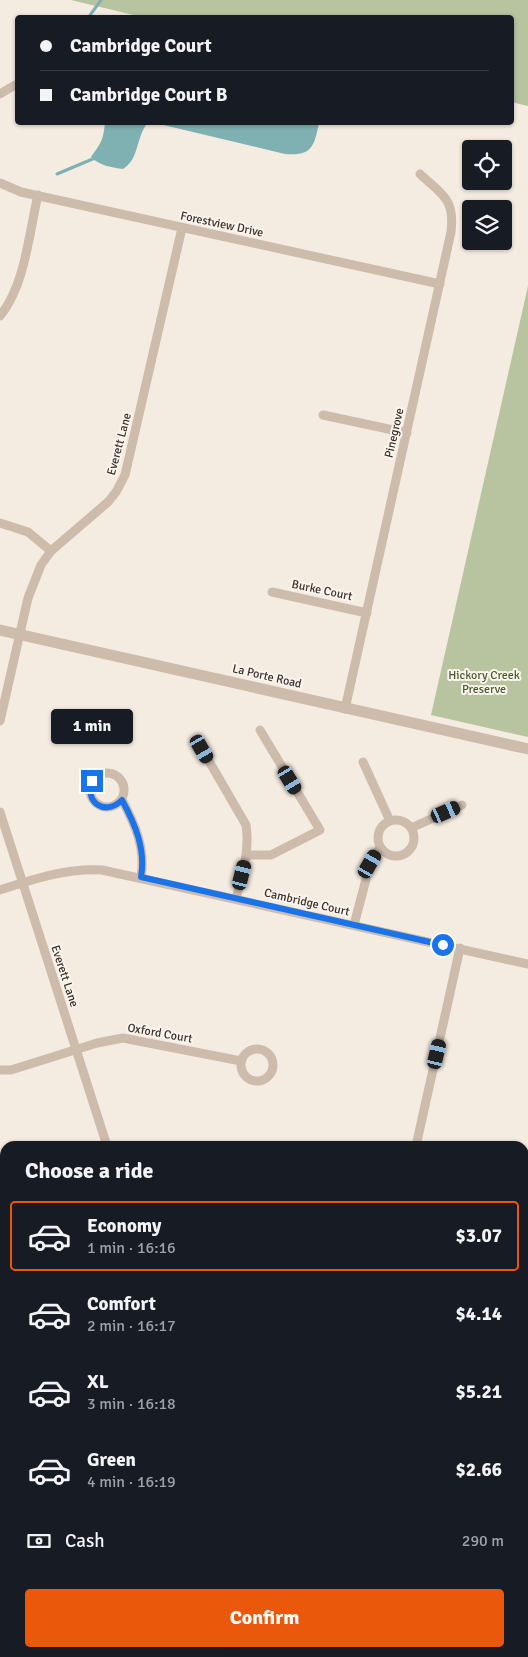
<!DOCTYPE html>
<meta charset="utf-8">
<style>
body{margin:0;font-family:Signika,sans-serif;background:#242831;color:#f1f3f6;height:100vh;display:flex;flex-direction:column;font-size:19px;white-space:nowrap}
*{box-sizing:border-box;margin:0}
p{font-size:16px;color:#9ea1a6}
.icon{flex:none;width:28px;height:28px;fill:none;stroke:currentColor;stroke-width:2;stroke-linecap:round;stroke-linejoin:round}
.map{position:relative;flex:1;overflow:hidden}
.panel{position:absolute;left:0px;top:1141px;width:529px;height:516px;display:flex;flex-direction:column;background:#171b24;border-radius:15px 15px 0 0;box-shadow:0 1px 4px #0004}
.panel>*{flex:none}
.hud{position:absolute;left:15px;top:15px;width:499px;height:110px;border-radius:5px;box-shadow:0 1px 4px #0004;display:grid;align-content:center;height:110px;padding:0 25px;background:#171b24}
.buttons{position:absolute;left:462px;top:140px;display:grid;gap:10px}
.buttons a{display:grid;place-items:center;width:50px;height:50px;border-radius:5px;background:#171b24;box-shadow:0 1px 4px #0004;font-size:25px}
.end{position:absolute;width:22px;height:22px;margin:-11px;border:6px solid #1a73e8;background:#fff;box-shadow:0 0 0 2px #fff}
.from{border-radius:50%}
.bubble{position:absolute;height:35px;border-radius:5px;background:#171b24;box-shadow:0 1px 4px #0004;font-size:16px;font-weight:700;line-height:35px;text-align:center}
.car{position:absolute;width:15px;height:30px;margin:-15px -8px;border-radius:6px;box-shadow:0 0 4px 1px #0007;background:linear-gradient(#222 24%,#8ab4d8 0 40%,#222 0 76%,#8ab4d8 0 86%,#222 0)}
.hud b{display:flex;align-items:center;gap:18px;height:48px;font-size:19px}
.hud b+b{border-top:1px solid #363941}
.hud i{width:12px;height:12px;background:#f1f3f6}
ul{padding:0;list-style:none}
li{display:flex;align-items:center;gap:15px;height:70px;margin:0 10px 8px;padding:0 15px;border:2px solid transparent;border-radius:5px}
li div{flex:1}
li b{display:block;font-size:19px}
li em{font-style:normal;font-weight:700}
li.current{border-color:#ea580c}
li>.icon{width:45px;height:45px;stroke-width:1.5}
h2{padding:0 25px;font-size:22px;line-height:60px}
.pay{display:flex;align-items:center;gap:12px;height:55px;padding:0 25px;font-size:19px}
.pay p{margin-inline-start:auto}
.action{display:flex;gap:10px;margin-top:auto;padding:10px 25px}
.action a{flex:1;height:58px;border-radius:5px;background:#ea580c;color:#fff;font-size:20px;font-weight:700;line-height:58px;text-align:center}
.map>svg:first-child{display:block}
.green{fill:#b8c4a0}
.water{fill:#7fb0b2}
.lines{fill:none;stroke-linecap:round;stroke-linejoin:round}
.stream{stroke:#7fb0b2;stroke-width:3}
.minor{stroke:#cdbbac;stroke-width:9}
.tertiary{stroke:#cdbbac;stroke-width:11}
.route{stroke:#1a73e8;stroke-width:6}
.labels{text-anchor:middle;stroke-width:4;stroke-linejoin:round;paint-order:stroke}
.street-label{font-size:12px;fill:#3b302b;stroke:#fbf5ee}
.park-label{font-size:12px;fill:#4a5a2e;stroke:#fbf5ee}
</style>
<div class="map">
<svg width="528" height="1657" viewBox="0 0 528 1657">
<rect width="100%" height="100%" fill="#f4ebe1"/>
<g class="green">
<polygon points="71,0 528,0 528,106 511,102 511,18 146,18"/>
<polygon points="528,286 528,737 431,715"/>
<polygon points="528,1234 528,1567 524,1568 524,1235"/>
</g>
<path class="water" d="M105,123V122L319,123C314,147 312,156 285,154L155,123L146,125C136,139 139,159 123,169C113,168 98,165 91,157C101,143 103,141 105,123Z"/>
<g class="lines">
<g class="stream">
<polyline points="88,18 101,0"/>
<polyline points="57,174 95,158"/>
</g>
<g class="minor">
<polyline points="0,94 15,85"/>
<polyline points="0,183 21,192 440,284"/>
<path d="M0,316C25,286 29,233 38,195"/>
<polyline points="323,415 407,433"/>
<polyline points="0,523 28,532 51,551"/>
<polyline points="272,592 367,613"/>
<path d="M345,709L451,232C455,198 442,195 420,174"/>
<polyline points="0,721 28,598 41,565 51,551 108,502 116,492 125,475 182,228"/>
<path d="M202,749L246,825C250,851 242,874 236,899"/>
<polyline points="363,762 390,821"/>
<circle cx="107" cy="790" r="17"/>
<path d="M122,800C135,824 146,849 141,877"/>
<polyline points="0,812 107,1146"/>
<circle cx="396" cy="838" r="18"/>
<polyline points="411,828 462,805"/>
<polyline points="247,855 271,855 320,830 260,730"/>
<path d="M0,890C34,879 66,868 102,870L528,964"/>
<polyline points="354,925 370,864 380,847"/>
<circle cx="257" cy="1065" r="16"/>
<polyline points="0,1070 11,1070 97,1043 123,1038 241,1061"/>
<polyline points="416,1146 460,948"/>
<polyline points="0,1226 5,1227"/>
<polyline points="524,1227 528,1226"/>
<polyline points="0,1384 5,1385"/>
<polyline points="0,1545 5,1546"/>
<polyline points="524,1574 528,1573"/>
<polyline points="115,1657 116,1652"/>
<polyline points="302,1657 303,1652"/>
</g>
<polyline class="tertiary" points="0,630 528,749"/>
</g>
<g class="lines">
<path class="route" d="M92,781C84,802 105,817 122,800C135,824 146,849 141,877L443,945"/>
</g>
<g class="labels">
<g class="street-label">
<text transform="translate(222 224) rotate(12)" y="4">Forestview Drive</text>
<text transform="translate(394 433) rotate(-77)" y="4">Pinegrove</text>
<text transform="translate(119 444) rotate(-75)" y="4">Everett Lane</text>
<text transform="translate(322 590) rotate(12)" y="4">Burke Court</text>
<text transform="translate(267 676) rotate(13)" y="4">La Porte Road</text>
<text transform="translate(307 902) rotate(13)" y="4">Cambridge Court</text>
<text transform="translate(65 976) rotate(72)" y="4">Everett Lane</text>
<text transform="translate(160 1033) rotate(10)" y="4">Oxford Court</text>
</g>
<g class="park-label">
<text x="484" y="679">Hickory Creek<tspan x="484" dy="14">Preserve</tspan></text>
</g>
</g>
</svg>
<div class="buttons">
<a><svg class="icon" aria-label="locate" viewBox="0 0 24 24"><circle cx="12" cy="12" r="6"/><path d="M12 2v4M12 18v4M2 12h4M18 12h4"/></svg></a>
<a><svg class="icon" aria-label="layers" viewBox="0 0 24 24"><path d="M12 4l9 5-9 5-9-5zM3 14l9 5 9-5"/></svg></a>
</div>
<i class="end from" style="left:443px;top:945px"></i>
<i class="end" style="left:92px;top:781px"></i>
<div class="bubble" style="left:51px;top:709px;width:82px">1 min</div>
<i class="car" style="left:202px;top:749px;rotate:150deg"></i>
<i class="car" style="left:290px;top:780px;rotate:149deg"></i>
<i class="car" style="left:446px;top:812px;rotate:66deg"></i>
<i class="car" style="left:370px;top:864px;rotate:30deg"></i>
<i class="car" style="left:242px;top:875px;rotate:14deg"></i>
<i class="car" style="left:437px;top:1054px;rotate:13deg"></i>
<div class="hud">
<b><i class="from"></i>Cambridge Court</b>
<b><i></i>Cambridge Court B</b>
</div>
<section class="panel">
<h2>Choose a ride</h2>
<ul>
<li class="current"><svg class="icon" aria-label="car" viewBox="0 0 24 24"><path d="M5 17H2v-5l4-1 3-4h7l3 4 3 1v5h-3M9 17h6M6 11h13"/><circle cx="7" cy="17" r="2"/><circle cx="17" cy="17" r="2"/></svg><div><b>Economy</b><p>1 min · 16:16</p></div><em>$3.07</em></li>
<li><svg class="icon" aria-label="car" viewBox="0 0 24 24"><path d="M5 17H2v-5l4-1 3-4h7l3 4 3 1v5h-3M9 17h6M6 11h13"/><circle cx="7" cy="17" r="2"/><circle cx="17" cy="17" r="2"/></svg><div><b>Comfort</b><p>2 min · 16:17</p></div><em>$4.14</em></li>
<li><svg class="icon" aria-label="car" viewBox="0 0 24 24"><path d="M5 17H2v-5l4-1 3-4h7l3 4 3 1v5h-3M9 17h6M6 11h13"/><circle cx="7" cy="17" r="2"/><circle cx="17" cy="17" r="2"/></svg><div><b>XL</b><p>3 min · 16:18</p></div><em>$5.21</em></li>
<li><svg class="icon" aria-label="car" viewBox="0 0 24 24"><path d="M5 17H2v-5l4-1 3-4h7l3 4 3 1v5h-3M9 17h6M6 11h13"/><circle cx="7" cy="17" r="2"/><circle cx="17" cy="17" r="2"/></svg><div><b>Green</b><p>4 min · 16:19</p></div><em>$2.66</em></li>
</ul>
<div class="pay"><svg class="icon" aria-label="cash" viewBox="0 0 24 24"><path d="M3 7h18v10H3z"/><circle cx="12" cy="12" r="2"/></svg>Cash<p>290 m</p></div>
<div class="action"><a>Confirm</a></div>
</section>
</div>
